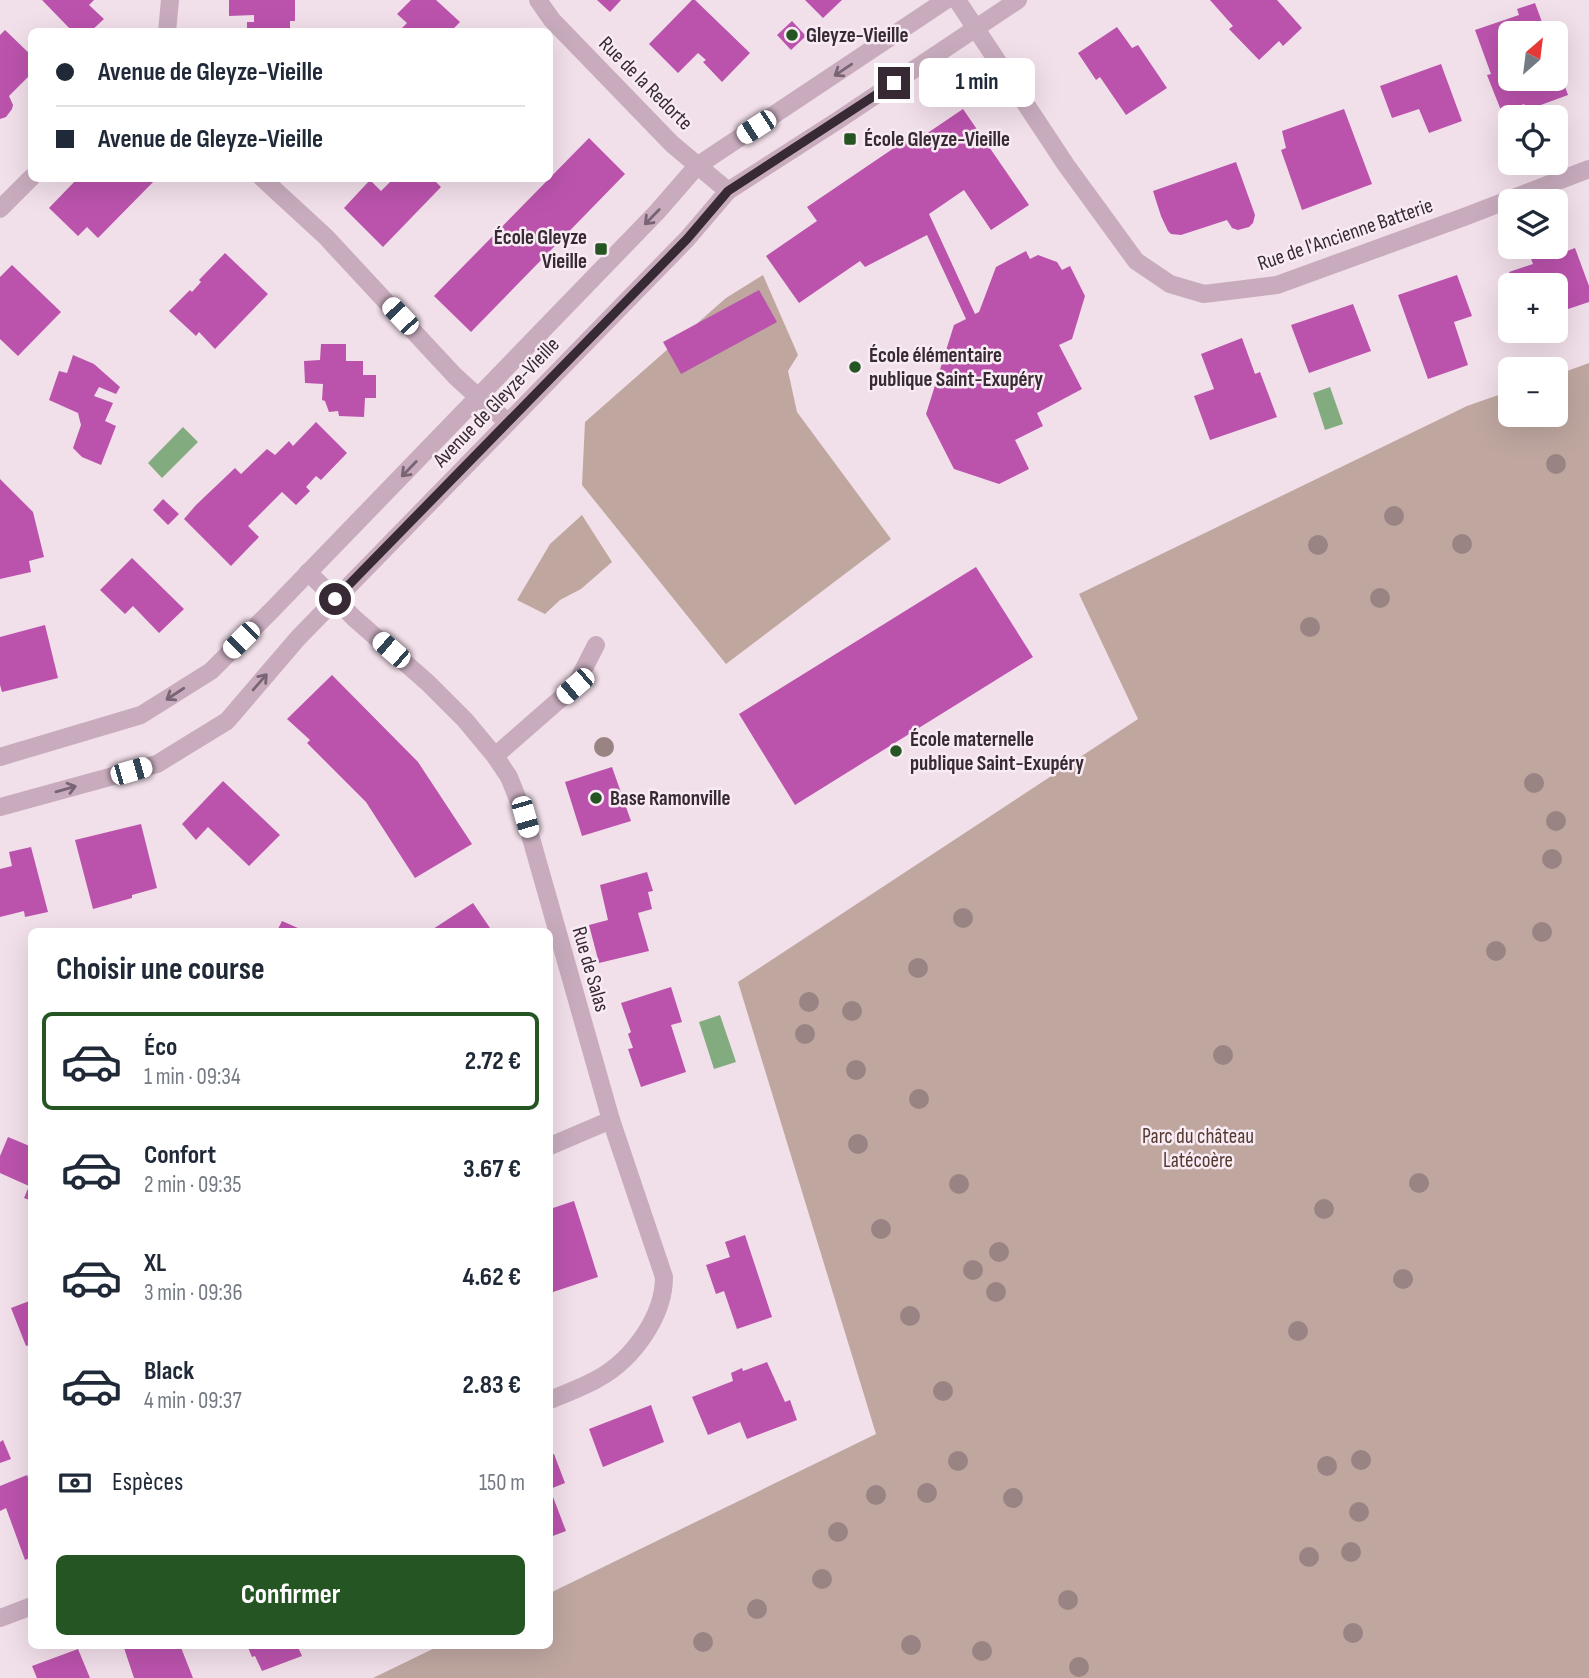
<!DOCTYPE html>
<html lang="fr">
<meta charset="utf-8">
<style>
body{margin:0;font-family:"Sofia Sans Condensed",sans-serif;background:#f2f2f3;color:#1f2937;height:100vh;display:flex;flex-direction:column;font-size:26px;white-space:nowrap}
*{box-sizing:border-box;margin:0}
p{font-size:23px;color:#747a83}
.icon{flex:none;width:38px;height:38px;fill:none;stroke:currentColor;stroke-width:2;stroke-linecap:round;stroke-linejoin:round}
.map{position:relative;flex:1;overflow:hidden}
.panel{position:absolute;left:28px;top:928px;width:525px;height:721px;display:flex;flex-direction:column;background:#fff;border-radius:10px;box-shadow:0 7px 28px #0002}
.panel>*{flex:none}
.guide{position:absolute;left:28px;top:28px;width:525px;height:154px;border-radius:10px;box-shadow:0 7px 28px #0002;display:grid;align-content:center;height:154px;padding:0 28px;background:#fff}
.needle{width:46px;rotate:28deg}
.fabs{position:absolute;left:1498px;top:21px;display:grid;gap:14px}
.fabs a{display:grid;place-items:center;width:70px;height:70px;border-radius:10px;background:#fff;box-shadow:0 7px 28px #0002;font-size:35px}
.end{position:absolute;width:32px;height:32px;margin:-16px;border:9px solid #372a34;background:#fff;box-shadow:0 0 0 4px #fff}
.from{border-radius:50%}
.bubble{position:absolute;height:49px;border-radius:10px;background:#fff;box-shadow:0 7px 28px #0002;font-size:23px;font-weight:700;line-height:49px;text-align:center}
.car{position:absolute;width:21px;height:42px;margin:-21px -10px;border-radius:9px;box-shadow:0 0 5px 2px #0007;background:linear-gradient(#fff 24%,#345 0 40%,#fff 0 76%,#345 0 86%,#fff 0)}
.guide b{display:flex;align-items:center;gap:24px;height:66px;font-size:26px}
.guide b+b{border-top:2px solid #e0e1e3}
.guide i{width:18px;height:18px;background:#1f2937}
ul{padding:0;list-style:none}
li{display:flex;align-items:center;gap:21px;height:98px;margin:0 14px 10px;padding:0 14px;border:4px solid transparent;border-radius:10px}
li div{flex:1}
li b{display:block;font-size:26px}
li em{font-style:normal;font-weight:700}
li.on{border-color:#255523}
li>.icon{width:63px;height:63px;stroke-width:1.5}
h2{padding:0 28px;font-size:32px;line-height:84px}
.pay{display:flex;align-items:center;gap:18px;height:77px;padding:0 28px;font-size:26px}
.pay p{margin-inline-start:auto}
.primary-button{display:flex;gap:14px;margin-top:auto;padding:14px 28px}
.primary-button a{flex:1;height:80px;border-radius:10px;background:#255523;color:#fff;font-size:28px;font-weight:700;line-height:80px;text-align:center}
.map>svg:first-child{display:block}
.green{fill:#bfa7a0}
.water{fill:#83ab80}
.building{fill:#bb53ad}
.lines{fill:none;stroke-linecap:round;stroke-linejoin:round}
.lane{stroke:#c8acbe;stroke-width:18}
.street{stroke:#c8acbe;stroke-width:18}
.tree{fill:#9a8483}
.oneway{stroke:#786472}
.route{stroke:#372a34;stroke-width:9}
.poi-dot{fill:#255523;stroke:#f9ebf3;stroke-width:2.5}
.labels{text-anchor:middle;stroke-width:5;stroke-linejoin:round;paint-order:stroke}
.poi-label{font-size:21px;font-weight:bold;fill:#372a34;stroke:#f9ebf3;text-anchor:start}
.street-label{font-size:21px;fill:#372a34;stroke:#f9ebf3}
.park-label{font-size:21px;fill:#533930;stroke:#f9ebf3}
</style>
<div class="map">
<svg width="1589" height="1678" viewBox="0 0 1589 1678">
<rect width="100%" height="100%" fill="#f1dfe9"/>
<g class="green">
<polygon points="763,275 798,355 788,371 797,412 891,539 726,664 582,485 585,422 726,298"/>
<polygon points="1589,363 1589,1678 373,1678 441,1645 550,1645 550,1593 876,1434 738,982 1138,719 1079,594 1467,406 1510,391 1510,415 1556,415 1556,375"/>
<polygon points="582,515 612,562 581,589 560,600 545,614 517,600 550,544"/>
</g>
<g class="water">
<polygon points="1330,387 1343,424 1325,430 1313,393"/>
<polygon points="183,427 198,442 162,478 148,463"/>
<polygon points="720,1015 736,1062 714,1069 699,1022"/>
</g>
<g class="building">
<polygon points="42,0 94,0 89,5 104,19 90,32 73,32"/>
<polygon points="229,0 295,0 295,21 290,21 290,32 247,32 247,22 254,22 254,15 229,16"/>
<polygon points="411,0 436,0 460,22 450,32 398,32 407,23 397,14"/>
<polygon points="597,0 621,0 610,12"/>
<polygon points="692,0 695,0 750,53 722,82 703,62 706,60 698,53 678,73 649,44"/>
<polygon points="805,0 842,0 823,18"/>
<polygon points="1210,0 1277,0 1302,28 1283,46 1279,41 1259,60 1229,29 1233,26"/>
<polygon points="1535,3 1546,33 1510,33 1510,79 1556,79 1556,62 1568,95 1527,110 1524,104 1502,113 1487,75 1491,74 1475,30 1519,15 1517,9"/>
<polygon points="792,21 806,36 791,50 777,35"/>
<polygon points="1117,27 1132,48 1138,45 1167,88 1126,115 1100,77 1096,80 1078,53"/>
<polygon points="5,30 32,56 32,73 9,96 13,105 12,109 6,117 0,119 0,35"/>
<polygon points="1441,64 1462,121 1429,133 1419,109 1392,118 1380,86"/>
<polygon points="963,109 1029,205 991,230 964,190 929,214 975,314 979,312 996,267 1026,251 1030,259 1038,255 1057,262 1062,270 1070,266 1085,296 1072,339 1059,345 1082,389 1037,413 1043,426 1015,440 1029,469 999,484 954,469 926,414 954,325 966,319 927,235 865,267 860,261 799,303 766,256 817,221 807,207 922,129 926,134"/>
<polygon points="1344,109 1372,184 1302,210 1281,150 1286,148 1282,131"/>
<polygon points="589,138 625,174 471,332 434,296"/>
<polygon points="1236,162 1255,215 1253,223 1249,227 1238,230 1232,228 1227,220 1181,235 1171,234 1168,231 1161,216 1153,191"/>
<polygon points="78,178 157,178 98,238 87,227 78,236 49,208"/>
<polygon points="394,178 432,178 441,187 383,247 344,208 370,180 381,191"/>
<polygon points="1532,247 1556,247 1559,254 1575,248 1589,286 1589,302 1556,313 1556,285 1514,285 1509,272 1533,264 1527,248"/>
<polygon points="225,253 268,294 215,349 199,332 196,336 169,311 190,290 192,292 201,282 199,280"/>
<polygon points="12,265 61,312 18,356 0,339 0,277"/>
<polygon points="1457,275 1472,316 1454,322 1468,365 1428,379 1398,295"/>
<polygon points="759,290 777,322 681,374 663,342"/>
<polygon points="1353,304 1371,351 1309,373 1291,325"/>
<polygon points="1242,338 1255,374 1260,372 1277,417 1210,440 1194,396 1214,389 1201,354"/>
<polygon points="321,344 346,344 346,361 363,361 363,375 376,375 376,398 365,398 364,417 339,416 338,411 329,412 325,401 322,400 323,384 305,383 304,361 320,360"/>
<polygon points="73,355 94,364 120,387 116,394 99,387 94,396 113,403 105,421 116,426 101,465 82,457 73,448 81,425 78,413 49,400 59,371 67,373"/>
<polygon points="316,422 347,453 321,480 316,476 306,487 310,491 296,505 282,492 248,526 259,537 231,566 184,519 196,505 235,468 241,474 267,449 275,455 289,441 293,446"/>
<polygon points="0,479 33,512 44,557 29,561 31,572 0,579"/>
<polygon points="163,499 179,514 168,525 153,510"/>
<polygon points="132,558 184,609 159,633 133,606 125,614 100,590"/>
<polygon points="976,567 1033,657 795,805 739,714"/>
<polygon points="45,625 58,678 2,692 0,685 0,637"/>
<polygon points="332,675 418,762 472,844 415,878 366,802 307,743 310,740 287,719"/>
<polygon points="612,767 631,821 582,836 565,782"/>
<polygon points="223,781 280,835 249,866 208,827 196,840 182,824"/>
<polygon points="141,824 157,888 132,895 132,898 93,909 75,840"/>
<polygon points="31,847 48,912 25,917 24,911 0,917 0,869 12,866 9,852"/>
<polygon points="647,872 653,891 648,892 652,909 638,913 649,951 599,963 589,925 608,920 600,885"/>
<polygon points="473,903 492,931 434,931 433,929"/>
<polygon points="282,921 298,928 297,931 277,931"/>
<polygon points="671,987 682,1022 671,1025 686,1072 641,1087 628,1049 633,1048 628,1034 631,1032 621,1003"/>
<polygon points="8,1137 32,1147 32,1201 24,1198 29,1186 0,1173 0,1156"/>
<polygon points="574,1201 598,1277 550,1293 550,1209"/>
<polygon points="745,1235 772,1317 737,1329 724,1291 716,1294 706,1265 730,1257 725,1242"/>
<polygon points="32,1300 32,1344 26,1346 11,1308"/>
<polygon points="767,1362 785,1402 790,1400 797,1420 747,1439 740,1422 708,1435 692,1397 733,1381 731,1373 742,1368 743,1371"/>
<polygon points="651,1405 664,1442 603,1467 589,1429"/>
<polygon points="3,1440 11,1459 0,1463 0,1442"/>
<polygon points="554,1454 565,1483 550,1489 566,1531 550,1537 550,1455"/>
<polygon points="27,1475 32,1487 32,1557 25,1560 6,1508 0,1511 0,1486"/>
<polygon points="123,1645 180,1645 193,1678 134,1678"/>
<polygon points="247,1645 297,1645 302,1656 262,1671 255,1656 252,1657"/>
<polygon points="78,1649 90,1678 37,1678 32,1666"/>
</g>
<g class="lines">
<polyline class="lane" points="495,756 575,686 596,645"/>
<g class="street">
<polyline points="538,0 552,20 672,144 728,191"/>
<polyline points="957,0 1066,165 1136,261 1170,284 1204,294 1277,285 1464,217 1589,169"/>
<polyline points="167,32 170,0"/>
<polyline points="262,178 326,237 455,376 478,397 508,422"/>
<polyline points="0,209 32,177"/>
<path d="M308,572L354,618L428,683L465,720L495,756L509,777L525,817L611,1120L664,1277C664,1316 633,1359 599,1378C584,1387 566,1393 550,1400"/>
<polyline points="0,757 141,715 211,671 272,610 657,212 697,166 946,0"/>
<polyline points="0,807 157,764 227,721 298,638 687,239 728,191 837,121 1018,0"/>
<polyline points="550,1146 611,1120"/>
<polyline points="0,1618 32,1606"/>
</g>
</g>
<g class="tree">
<circle cx="1556" cy="464" r="10"/>
<circle cx="1394" cy="516" r="10"/>
<circle cx="1462" cy="544" r="10"/>
<circle cx="1318" cy="545" r="10"/>
<circle cx="1380" cy="598" r="10"/>
<circle cx="1310" cy="627" r="10"/>
<circle cx="604" cy="747" r="10"/>
<circle cx="1534" cy="783" r="10"/>
<circle cx="1556" cy="821" r="10"/>
<circle cx="1552" cy="859" r="10"/>
<circle cx="963" cy="918" r="10"/>
<circle cx="1542" cy="932" r="10"/>
<circle cx="1496" cy="951" r="10"/>
<circle cx="918" cy="968" r="10"/>
<circle cx="809" cy="1002" r="10"/>
<circle cx="852" cy="1011" r="10"/>
<circle cx="805" cy="1034" r="10"/>
<circle cx="1223" cy="1055" r="10"/>
<circle cx="856" cy="1070" r="10"/>
<circle cx="919" cy="1099" r="10"/>
<circle cx="858" cy="1144" r="10"/>
<circle cx="1419" cy="1183" r="10"/>
<circle cx="959" cy="1184" r="10"/>
<circle cx="1324" cy="1209" r="10"/>
<circle cx="881" cy="1229" r="10"/>
<circle cx="999" cy="1252" r="10"/>
<circle cx="973" cy="1270" r="10"/>
<circle cx="1403" cy="1279" r="10"/>
<circle cx="996" cy="1292" r="10"/>
<circle cx="910" cy="1316" r="10"/>
<circle cx="1298" cy="1331" r="10"/>
<circle cx="943" cy="1391" r="10"/>
<circle cx="1361" cy="1460" r="10"/>
<circle cx="958" cy="1461" r="10"/>
<circle cx="1327" cy="1466" r="10"/>
<circle cx="927" cy="1493" r="10"/>
<circle cx="876" cy="1495" r="10"/>
<circle cx="1013" cy="1498" r="10"/>
<circle cx="1359" cy="1512" r="10"/>
<circle cx="838" cy="1532" r="10"/>
<circle cx="1351" cy="1552" r="10"/>
<circle cx="1309" cy="1557" r="10"/>
<circle cx="822" cy="1579" r="10"/>
<circle cx="1068" cy="1600" r="10"/>
<circle cx="757" cy="1609" r="10"/>
<circle cx="1353" cy="1633" r="10"/>
<circle cx="703" cy="1642" r="10"/>
<circle cx="911" cy="1645" r="10"/>
<circle cx="982" cy="1651" r="10"/>
<circle cx="1079" cy="1667" r="10"/>
</g>
<defs><path id="oneway-shaft" d="M-6 0H5M1.5-3L5.5 0L1.5 3" fill="none" stroke-width="1.6" stroke-linecap="round" stroke-linejoin="round" transform="scale(1.75)"/></defs>
<g class="oneway">
<use href="#oneway-shaft" transform="translate(843 70) rotate(146)"/>
<use href="#oneway-shaft" transform="translate(652 217) rotate(134)"/>
<use href="#oneway-shaft" transform="translate(409 469) rotate(134)"/>
<use href="#oneway-shaft" transform="translate(260 682) rotate(-49)"/>
<use href="#oneway-shaft" transform="translate(175 694) rotate(147)"/>
<use href="#oneway-shaft" transform="translate(66 789) rotate(-16)"/>
</g>
<g class="lines">
<polyline class="route" points="335,599 687,239 728,191 894,83"/>
</g>
<g class="poi-dot">
<circle cx="792" cy="35" r="7"/>
<rect x="843" y="132" width="14" height="14" rx="3.5"/>
<rect x="594" y="242" width="14" height="14" rx="3.5"/>
<circle cx="855" cy="367" r="7"/>
<circle cx="896" cy="751" r="7"/>
<circle cx="596" cy="798" r="7"/>
</g>
<g class="labels">
<g class="poi-label">
<text x="806" y="42">Gleyze-Vieille</text>
<text x="864" y="146">École Gleyze-Vieille</text>
<text x="587" y="244" text-anchor="end">École Gleyze<tspan x="587" dy="24">Vieille</tspan></text>
<text x="869" y="362">École élémentaire<tspan x="869" dy="24">publique Saint-Exupéry</tspan></text>
<text x="910" y="746">École maternelle<tspan x="910" dy="24">publique Saint-Exupéry</tspan></text>
<text x="610" y="805">Base Ramonville</text>
</g>
<g class="street-label">
<text transform="translate(646 83) rotate(45)" y="7">Rue de la Redorte</text>
<text transform="translate(1345 234) rotate(-19)" y="7">Rue de l'Ancienne Batterie</text>
<text transform="translate(496 402) rotate(-46)" y="7">Avenue de Gleyze-Vieille</text>
<text transform="translate(591 969) rotate(74)" y="7">Rue de Salas</text>
</g>
<g class="park-label">
<text x="1198" y="1143">Parc du château<tspan x="1198" dy="24">Latécoère</tspan></text>
</g>
</g>
</svg>
<div class="fabs">
<a><svg class="needle" viewBox="-14 -14 28 28"><path d="M0-13l5 13h-10z" fill="#e53935"/><path d="M0 13l5-13h-10z" fill="#747a83"/></svg></a>
<a><svg class="icon" aria-label="locate" viewBox="0 0 24 24"><circle cx="12" cy="12" r="6"/><path d="M12 2v4M12 18v4M2 12h4M18 12h4"/></svg></a>
<a><svg class="icon" aria-label="layers" viewBox="0 0 24 24"><path d="M12 4l9 5-9 5-9-5zM3 14l9 5 9-5"/></svg></a>
<a>+</a>
<a>−</a>
</div>
<i class="end from" style="left:335px;top:599px"></i>
<i class="end" style="left:894px;top:83px"></i>
<div class="bubble" style="left:919px;top:58px;width:116px">1 min</div>
<i class="car" style="left:756px;top:127px;rotate:237deg"></i>
<i class="car" style="left:400px;top:316px;rotate:317deg"></i>
<i class="car" style="left:241px;top:640px;rotate:225deg"></i>
<i class="car" style="left:391px;top:650px;rotate:311deg"></i>
<i class="car" style="left:575px;top:686px;rotate:229deg"></i>
<i class="car" style="left:131px;top:771px;rotate:74deg"></i>
<i class="car" style="left:525px;top:817px;rotate:164deg"></i>
<div class="guide">
<b><i class="from"></i>Avenue de Gleyze-Vieille</b>
<b><i></i>Avenue de Gleyze-Vieille</b>
</div>
<section class="panel">
<h2>Choisir une course</h2>
<ul>
<li class="on"><svg class="icon" aria-label="car" viewBox="0 0 24 24"><path d="M5 17H2v-5l4-1 3-4h7l3 4 3 1v5h-3M9 17h6M6 11h13"/><circle cx="7" cy="17" r="2"/><circle cx="17" cy="17" r="2"/></svg><div><b>Éco</b><p>1 min · 09:34</p></div><em>2.72 €</em></li>
<li><svg class="icon" aria-label="car" viewBox="0 0 24 24"><path d="M5 17H2v-5l4-1 3-4h7l3 4 3 1v5h-3M9 17h6M6 11h13"/><circle cx="7" cy="17" r="2"/><circle cx="17" cy="17" r="2"/></svg><div><b>Confort</b><p>2 min · 09:35</p></div><em>3.67 €</em></li>
<li><svg class="icon" aria-label="car" viewBox="0 0 24 24"><path d="M5 17H2v-5l4-1 3-4h7l3 4 3 1v5h-3M9 17h6M6 11h13"/><circle cx="7" cy="17" r="2"/><circle cx="17" cy="17" r="2"/></svg><div><b>XL</b><p>3 min · 09:36</p></div><em>4.62 €</em></li>
<li><svg class="icon" aria-label="car" viewBox="0 0 24 24"><path d="M5 17H2v-5l4-1 3-4h7l3 4 3 1v5h-3M9 17h6M6 11h13"/><circle cx="7" cy="17" r="2"/><circle cx="17" cy="17" r="2"/></svg><div><b>Black</b><p>4 min · 09:37</p></div><em>2.83 €</em></li>
</ul>
<div class="pay"><svg class="icon" aria-label="cash" viewBox="0 0 24 24"><path d="M3 7h18v10H3z"/><circle cx="12" cy="12" r="2"/></svg>Espèces<p>150 m</p></div>
<div class="primary-button"><a>Confirmer</a></div>
</section>
</div>
